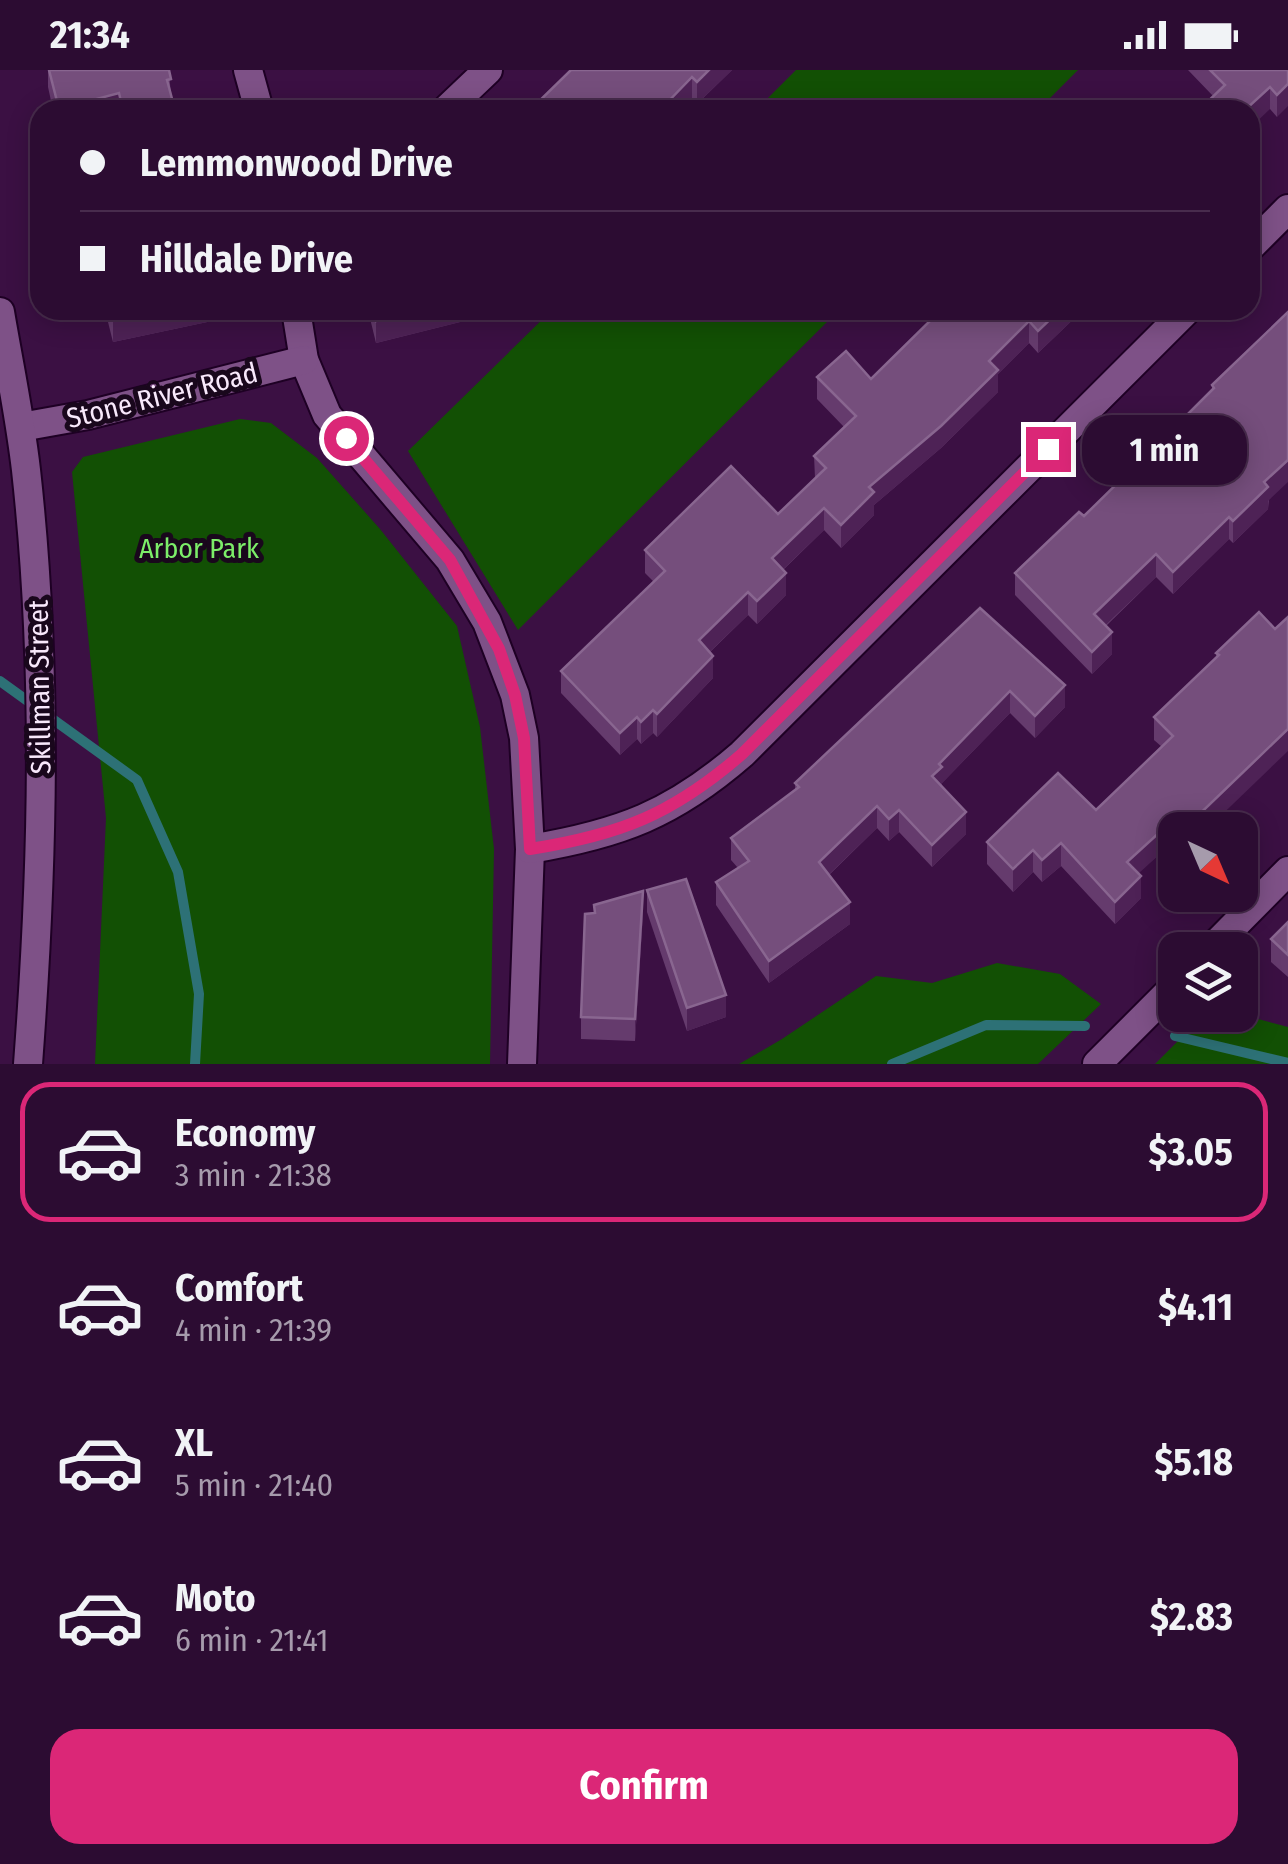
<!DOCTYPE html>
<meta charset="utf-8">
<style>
body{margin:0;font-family:"Fira Sans Condensed",sans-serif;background:#381a3e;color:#f1f3f6;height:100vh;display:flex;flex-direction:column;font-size:38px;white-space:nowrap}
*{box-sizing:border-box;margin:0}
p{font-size:32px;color:#a69bac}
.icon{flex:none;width:55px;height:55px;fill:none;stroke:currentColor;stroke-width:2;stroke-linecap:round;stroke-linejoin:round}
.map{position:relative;height:994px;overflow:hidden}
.details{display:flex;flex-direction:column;background:#2c0c32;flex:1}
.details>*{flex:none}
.hud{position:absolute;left:30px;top:30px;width:1230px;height:220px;border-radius:30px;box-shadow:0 5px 25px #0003,0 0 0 2px #482c4d;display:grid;align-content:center;height:220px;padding:0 50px;background:#2c0c32}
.needle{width:65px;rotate:136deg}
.buttons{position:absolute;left:1158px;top:742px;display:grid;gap:20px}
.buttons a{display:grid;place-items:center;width:100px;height:100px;border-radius:20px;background:#2c0c32;box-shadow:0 5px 25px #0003,0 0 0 2px #482c4d;font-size:50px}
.end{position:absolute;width:45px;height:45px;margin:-22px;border:12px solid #db2777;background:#fff;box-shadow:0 0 0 5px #fff}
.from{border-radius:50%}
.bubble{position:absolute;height:70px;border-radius:30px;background:#2c0c32;box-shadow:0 5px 25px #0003,0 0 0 2px #482c4d;font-size:32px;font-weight:700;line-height:70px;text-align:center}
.hud b{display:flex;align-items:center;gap:35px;height:95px;font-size:38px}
.hud b+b{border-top:2px solid #482c4d}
.hud i{width:25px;height:25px;background:#f1f3f6}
ul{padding:18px 0 0;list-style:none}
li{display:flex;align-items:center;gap:30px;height:140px;margin:0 20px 15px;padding:0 30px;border:5px solid transparent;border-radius:30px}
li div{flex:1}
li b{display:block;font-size:38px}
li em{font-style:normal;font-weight:700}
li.active{border-color:#db2777}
li>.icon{width:90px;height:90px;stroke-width:1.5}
.cta{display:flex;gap:20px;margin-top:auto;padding:20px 50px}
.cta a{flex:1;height:115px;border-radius:30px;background:#db2777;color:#fff;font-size:40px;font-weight:700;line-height:115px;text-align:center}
.status{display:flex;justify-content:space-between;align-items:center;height:70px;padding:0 50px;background:#2c0c32;direction:ltr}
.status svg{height:28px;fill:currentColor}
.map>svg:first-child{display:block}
.green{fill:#125004}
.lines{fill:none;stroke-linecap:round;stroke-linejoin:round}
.stream{stroke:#2d7176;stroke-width:10}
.minor-casing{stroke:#1e0024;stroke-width:32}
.secondary-casing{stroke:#1e0024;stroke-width:32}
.minor{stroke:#7e5187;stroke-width:28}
.secondary{stroke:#7e5187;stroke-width:28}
.wall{fill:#653b6d}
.shaded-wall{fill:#4e2256}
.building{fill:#754e7c;stroke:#896690;stroke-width:2.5}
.route{stroke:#db2777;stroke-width:12}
.labels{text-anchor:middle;stroke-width:10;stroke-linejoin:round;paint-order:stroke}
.street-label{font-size:28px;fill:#f8e8fb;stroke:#19071c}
.park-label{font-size:28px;fill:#7ced69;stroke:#19071c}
</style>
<div class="status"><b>21:34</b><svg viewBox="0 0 49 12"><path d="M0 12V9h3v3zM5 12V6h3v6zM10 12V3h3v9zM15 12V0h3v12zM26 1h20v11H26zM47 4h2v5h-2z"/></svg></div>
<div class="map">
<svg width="1288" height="994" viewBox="0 0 1288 994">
<rect width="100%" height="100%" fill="#3b1043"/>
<g class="green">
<polygon points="796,0 1078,0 1038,40 756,40"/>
<polygon points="552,240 839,240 518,560 408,381"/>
<polygon points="240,349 271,353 317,388 380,459 457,556 480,657 494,779 490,994 95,994 106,748 72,402 83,387"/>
<polygon points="997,893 1060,904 1101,934 1038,994 739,994 782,969 876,906 932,913"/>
<polygon points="1240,944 1288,957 1288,994 1155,994 1204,945"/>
</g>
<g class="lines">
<g class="stream">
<polyline points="0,611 137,710 178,802 199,924 195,994"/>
<polyline points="1175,966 1288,993"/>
<polyline points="892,994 986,955 1085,956"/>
</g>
<g class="minor-casing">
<g id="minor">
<polyline points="248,0 259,40"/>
<polyline points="446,40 488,0"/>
<polyline points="1250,177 1288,139"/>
<polyline points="296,240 304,290 327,345 450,490 487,552 515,625 524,668 530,779 522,994"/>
<polyline points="21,357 88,345 304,290"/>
<path d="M530,779C620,764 673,744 742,684L1187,240"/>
<polyline points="1210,880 1288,801"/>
<polyline points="1097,994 1175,916"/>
</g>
</g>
<g class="secondary-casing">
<path id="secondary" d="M0,242C9,295 20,347 26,400C48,598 43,796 28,994"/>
</g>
<use href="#minor" class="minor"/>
<use href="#secondary" class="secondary"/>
</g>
<g class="wall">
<polygon points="48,0 169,0 171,27 175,40 53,40 48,17"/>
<polygon points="571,0 732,0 697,34 692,29 681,40 530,40"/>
<polygon points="1188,0 1288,0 1277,47 1270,39 1213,26"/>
<polygon points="105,240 212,240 212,251 113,272"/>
<polygon points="368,240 472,240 472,249 376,273"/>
<polygon points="941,240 1083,240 1038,283 1029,273 998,304 998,322 941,378 874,435 874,445 841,478 824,460 783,500 786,525 757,554 748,545 710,582 713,608 657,667 653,663 641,674 637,669 620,685 561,623 561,601 654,512 645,503 645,480 778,444 815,408 814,386 844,357 817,329 817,307 871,309"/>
<polygon points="1288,242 1268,439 1233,473 1229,469 1173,524 1156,507 1106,556 1112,584 1092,604 1015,525 1015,503 1084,446 1126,404 1126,393 1158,374 1212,320 1212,315"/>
<polygon points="980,538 1065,637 1035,668 1010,643 942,713 942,716 966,764 932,797 899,762 889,771 877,758 829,805 850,854 769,913 716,835 716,812 738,798 731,790 731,768 795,720 795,713"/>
<polygon points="1259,542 1206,760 1175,760 1175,774 1173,772 1138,803 1141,828 1115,854 1061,796 1042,812 1033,802 1013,822 987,794 987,772 1096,740 1162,677 1154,670 1154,647 1216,588 1216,583"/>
<polygon points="647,820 726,947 687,961 647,842"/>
<polygon points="643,843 635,971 581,969 581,947"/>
<polygon points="1288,852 1288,907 1271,892 1271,869"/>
</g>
<g class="shaded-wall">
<polygon points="709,0 732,0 697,34 697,12"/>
<polygon points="692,7 692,29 681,40 660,40"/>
<polygon points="1288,14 1288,36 1277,47 1277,25"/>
<polygon points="1270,17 1270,39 1250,58 1250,40 1245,40"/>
<polygon points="119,23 119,40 59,40"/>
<polygon points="158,240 212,240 212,251 113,272 113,250"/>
<polygon points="419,240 472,240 472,249 376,273 376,251"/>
<polygon points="1060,240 1083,240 1038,283 1038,261"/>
<polygon points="1029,251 1029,273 998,304 998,322 941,378 874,435 874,445 841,478 841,455 869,417"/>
<polygon points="1288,390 1288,412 1268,431 1268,439 1233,473 1233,451 1264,412"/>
<polygon points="824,438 824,460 772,510 772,488"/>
<polygon points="1229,447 1229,469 1173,524 1173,502"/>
<polygon points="1156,484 1156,507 1094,566 1094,544"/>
<polygon points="786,503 786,525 757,554 757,531"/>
<polygon points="748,522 748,545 699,592 699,570"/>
<polygon points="1112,562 1112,584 1092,604 1092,582"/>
<polygon points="713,586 713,608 657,667 657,644"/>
<polygon points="1065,615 1065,637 1035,668 1035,646"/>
<polygon points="1010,621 1010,643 942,713 942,719 932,706 939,694"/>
<polygon points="653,640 653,663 641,674 641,652"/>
<polygon points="637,647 637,669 620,685 620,663"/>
<polygon points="1288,659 1288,681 1206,760 1183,760"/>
<polygon points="877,736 877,758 819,814 819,792"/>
<polygon points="899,740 899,762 889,771 889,749"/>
<polygon points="966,742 966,764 932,797 932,775"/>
<polygon points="1173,750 1173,772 1127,814 1127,792"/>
<polygon points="1061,773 1061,796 1042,812 1042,790"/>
<polygon points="1033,780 1033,802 1013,822 1013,799"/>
<polygon points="1141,806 1141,828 1115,854 1115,832"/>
<polygon points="643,821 643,843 635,971 635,949"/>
<polygon points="850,832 850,854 769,913 769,891"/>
<polygon points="726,925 726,947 687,961 687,938"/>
</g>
<g class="building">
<polygon points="49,0 169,0 171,9 167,10 175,40 123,40 119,23 59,39"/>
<polygon points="571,0 709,0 697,12 692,7 660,40 530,40"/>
<polygon points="1210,0 1288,0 1288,14 1277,25 1270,17 1245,40 1199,40 1225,15"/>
<polygon points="111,240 158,240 113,250"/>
<polygon points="373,240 419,240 376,251"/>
<polygon points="941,240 1060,240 1038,261 1029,251 989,291 998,300 941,356 869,417 874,422 841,455 824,438 772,488 786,503 757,531 748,522 699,570 713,586 657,644 653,640 641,652 637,647 620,663 561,601 665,501 645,480 731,396 778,444 826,398 814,386 856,346 817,307 846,281 871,309"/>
<polygon points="1288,242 1288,390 1264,412 1268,417 1233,451 1229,447 1173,502 1156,484 1094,544 1112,562 1092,582 1015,503 1079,442 1084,446 1132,399 1126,393 1152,368 1158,374 1214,318 1212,315"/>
<polygon points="980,538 1065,615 1035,646 1010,621 939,694 942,697 932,706 966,742 932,775 899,740 889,749 877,736 819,792 850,832 769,891 716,812 749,791 731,768 799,717 795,713"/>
<polygon points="1259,542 1275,559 1288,547 1288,659 1183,760 1173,750 1127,792 1141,806 1115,832 1061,773 1042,790 1033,780 1013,799 987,772 1058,703 1096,740 1173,666 1154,647 1219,585 1216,583"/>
<polygon points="686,809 726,925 687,938 647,820"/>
<polygon points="643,821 635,949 581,947 585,844 595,843 594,835"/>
<polygon points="1288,852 1288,885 1271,869"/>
</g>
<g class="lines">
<path class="route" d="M346,368L450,490L499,579L515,625L524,668L530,779C620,765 673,744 742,684L1048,379"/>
</g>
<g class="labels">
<g class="street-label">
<text transform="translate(162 325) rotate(-14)" y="10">Stone River Road</text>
<text transform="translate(39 617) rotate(-91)" y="10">Skillman Street</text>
</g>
<g class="park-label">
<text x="199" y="488">Arbor Park</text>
</g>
</g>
</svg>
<div class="buttons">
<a><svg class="needle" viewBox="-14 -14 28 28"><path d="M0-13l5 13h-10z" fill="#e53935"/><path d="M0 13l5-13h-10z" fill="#a69bac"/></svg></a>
<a><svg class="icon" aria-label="layers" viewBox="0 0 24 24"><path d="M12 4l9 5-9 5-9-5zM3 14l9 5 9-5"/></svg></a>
</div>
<i class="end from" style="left:346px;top:368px"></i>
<i class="end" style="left:1048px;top:379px"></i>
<div class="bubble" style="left:1082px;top:345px;width:165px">1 min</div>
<div class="hud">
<b><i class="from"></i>Lemmonwood Drive</b>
<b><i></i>Hilldale Drive</b>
</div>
</div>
<section class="details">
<ul>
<li class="active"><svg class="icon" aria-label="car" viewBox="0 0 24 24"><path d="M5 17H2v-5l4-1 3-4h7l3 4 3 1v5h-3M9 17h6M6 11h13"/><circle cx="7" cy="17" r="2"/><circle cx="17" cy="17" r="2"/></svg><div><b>Economy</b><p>3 min · 21:38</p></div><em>$3.05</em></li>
<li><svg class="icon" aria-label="car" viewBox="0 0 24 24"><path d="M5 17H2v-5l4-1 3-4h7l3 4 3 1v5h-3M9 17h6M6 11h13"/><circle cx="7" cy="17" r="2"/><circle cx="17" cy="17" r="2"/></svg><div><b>Comfort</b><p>4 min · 21:39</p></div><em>$4.11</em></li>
<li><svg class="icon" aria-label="car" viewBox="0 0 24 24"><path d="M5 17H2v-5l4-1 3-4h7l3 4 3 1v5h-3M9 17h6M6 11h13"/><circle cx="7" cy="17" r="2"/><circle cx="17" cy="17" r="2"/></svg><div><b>XL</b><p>5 min · 21:40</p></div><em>$5.18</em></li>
<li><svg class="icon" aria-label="car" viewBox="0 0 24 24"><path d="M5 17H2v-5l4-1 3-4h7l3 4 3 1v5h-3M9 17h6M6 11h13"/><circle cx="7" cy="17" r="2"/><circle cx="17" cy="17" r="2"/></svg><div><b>Moto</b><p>6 min · 21:41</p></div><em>$2.83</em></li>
</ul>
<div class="cta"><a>Confirm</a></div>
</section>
